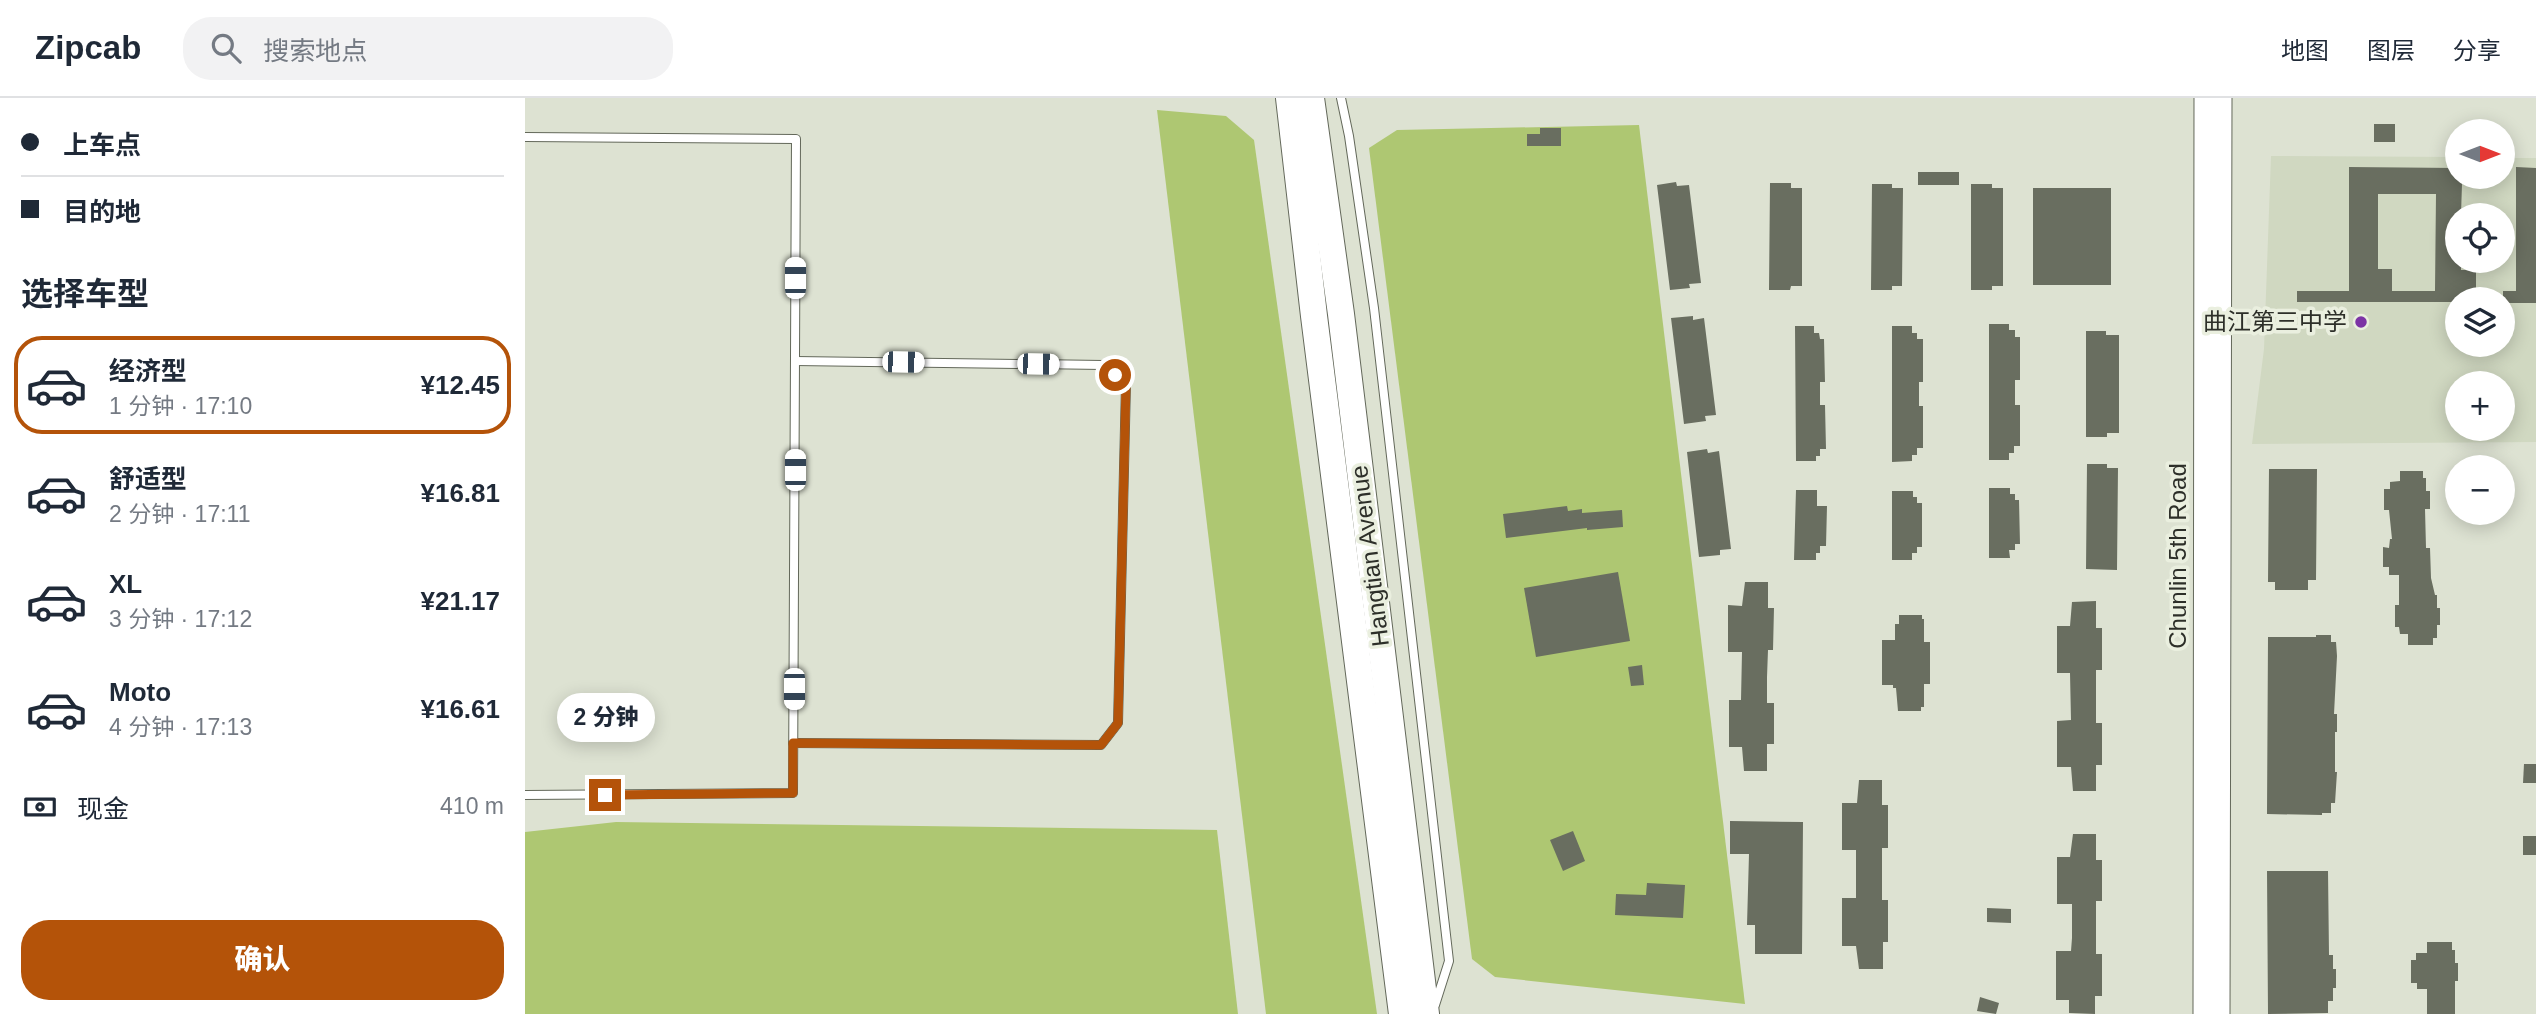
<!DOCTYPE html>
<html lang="zh">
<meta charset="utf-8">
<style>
body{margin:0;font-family:Arial,"Noto Sans SC",sans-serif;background:#f2f2f3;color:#1f2937;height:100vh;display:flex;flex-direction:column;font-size:26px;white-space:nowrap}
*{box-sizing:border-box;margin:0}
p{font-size:23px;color:#747a83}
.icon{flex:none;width:38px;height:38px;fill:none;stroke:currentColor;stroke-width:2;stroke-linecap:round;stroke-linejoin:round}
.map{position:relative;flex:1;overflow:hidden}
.side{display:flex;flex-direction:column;background:#fff;width:525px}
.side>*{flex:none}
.top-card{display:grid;align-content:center;height:154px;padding:0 21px;background:#fff}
.needle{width:46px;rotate:90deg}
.buttons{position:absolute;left:1920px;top:21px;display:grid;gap:14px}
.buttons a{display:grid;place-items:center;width:70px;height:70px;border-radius:50%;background:#fff;box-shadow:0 4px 18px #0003;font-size:35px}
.end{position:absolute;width:32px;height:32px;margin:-16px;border:9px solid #b45309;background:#fff;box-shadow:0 0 0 4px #fff}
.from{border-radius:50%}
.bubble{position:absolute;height:49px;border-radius:24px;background:#fff;box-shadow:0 4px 18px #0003;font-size:23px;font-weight:800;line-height:49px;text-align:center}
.car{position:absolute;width:21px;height:42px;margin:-21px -10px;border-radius:9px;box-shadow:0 0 5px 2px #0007;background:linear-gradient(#fff 24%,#345 0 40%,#fff 0 76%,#345 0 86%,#fff 0)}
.top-card b{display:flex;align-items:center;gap:24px;height:66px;font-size:26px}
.top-card b+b{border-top:2px solid #e0e1e3}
.top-card i{width:18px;height:18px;background:#1f2937}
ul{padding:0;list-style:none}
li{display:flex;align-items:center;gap:21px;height:98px;margin:0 14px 10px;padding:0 7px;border:4px solid transparent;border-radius:28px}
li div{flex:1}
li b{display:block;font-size:26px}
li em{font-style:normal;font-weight:800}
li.selected{border-color:#b45309}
li>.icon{width:63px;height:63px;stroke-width:1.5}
h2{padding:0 21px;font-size:32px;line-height:84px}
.pay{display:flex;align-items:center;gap:18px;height:77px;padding:0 21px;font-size:26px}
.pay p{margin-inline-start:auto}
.button{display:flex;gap:14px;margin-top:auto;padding:14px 21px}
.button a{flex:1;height:80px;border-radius:28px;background:#b45309;color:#fff;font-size:28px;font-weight:800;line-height:80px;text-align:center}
header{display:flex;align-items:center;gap:42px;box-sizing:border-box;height:98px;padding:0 35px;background:#fff;border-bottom:2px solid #e0e1e3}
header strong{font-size:33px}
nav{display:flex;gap:38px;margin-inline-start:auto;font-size:24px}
.search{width:490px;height:63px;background:#f2f2f3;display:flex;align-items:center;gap:18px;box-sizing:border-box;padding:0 24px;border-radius:28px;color:#747a83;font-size:26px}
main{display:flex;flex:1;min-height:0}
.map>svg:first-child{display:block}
.built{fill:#d0d8c1;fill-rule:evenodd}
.green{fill:#aec772}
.building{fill:#696e60;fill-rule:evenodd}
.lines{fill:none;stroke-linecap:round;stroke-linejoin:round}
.service-casing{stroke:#63685a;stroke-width:10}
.tertiary-casing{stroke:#63685a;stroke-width:23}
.primary-casing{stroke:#63685a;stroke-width:28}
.service{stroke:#fff;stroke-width:8}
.tertiary{stroke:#fff;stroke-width:21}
.primary{stroke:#fff;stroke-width:26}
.route{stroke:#b45309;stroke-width:9}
.poi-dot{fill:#7c33a5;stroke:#eaefdf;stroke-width:2.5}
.labels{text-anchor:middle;stroke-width:7;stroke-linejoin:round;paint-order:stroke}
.poi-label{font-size:24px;fill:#2d2f29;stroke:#eaefdf;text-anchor:end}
.street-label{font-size:24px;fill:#2d2f29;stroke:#eaefdf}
</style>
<header>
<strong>Zipcab</strong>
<div class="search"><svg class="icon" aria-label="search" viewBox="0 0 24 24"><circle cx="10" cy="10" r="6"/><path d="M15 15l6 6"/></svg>搜索地点</div>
<nav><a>地图</a><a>图层</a><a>分享</a></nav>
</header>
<main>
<section class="side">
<div class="top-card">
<b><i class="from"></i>上车点</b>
<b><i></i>目的地</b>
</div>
<h2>选择车型</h2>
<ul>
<li class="selected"><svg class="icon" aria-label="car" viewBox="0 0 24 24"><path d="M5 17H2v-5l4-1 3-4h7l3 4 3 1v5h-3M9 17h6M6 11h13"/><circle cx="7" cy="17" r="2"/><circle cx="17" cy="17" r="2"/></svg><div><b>经济型</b><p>1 分钟 · 17:10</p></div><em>¥12.45</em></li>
<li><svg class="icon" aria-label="car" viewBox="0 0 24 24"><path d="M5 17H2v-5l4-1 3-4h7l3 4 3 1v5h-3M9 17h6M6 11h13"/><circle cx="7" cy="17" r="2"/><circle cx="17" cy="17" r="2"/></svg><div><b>舒适型</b><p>2 分钟 · 17:11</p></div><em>¥16.81</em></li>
<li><svg class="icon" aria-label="car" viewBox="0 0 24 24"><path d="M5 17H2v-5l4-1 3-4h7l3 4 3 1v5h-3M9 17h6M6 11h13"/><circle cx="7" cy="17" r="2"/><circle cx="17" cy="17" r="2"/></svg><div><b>XL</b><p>3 分钟 · 17:12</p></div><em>¥21.17</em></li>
<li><svg class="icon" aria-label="car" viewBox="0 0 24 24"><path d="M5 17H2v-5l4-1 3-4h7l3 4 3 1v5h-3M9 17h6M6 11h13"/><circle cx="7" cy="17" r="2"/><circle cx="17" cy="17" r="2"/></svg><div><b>Moto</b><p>4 分钟 · 17:13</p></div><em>¥16.61</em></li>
</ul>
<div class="pay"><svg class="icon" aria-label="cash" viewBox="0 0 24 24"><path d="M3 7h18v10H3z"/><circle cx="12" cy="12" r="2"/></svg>现金<p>410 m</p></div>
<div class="button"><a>确认</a></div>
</section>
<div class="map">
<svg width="2011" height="916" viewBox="0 0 2011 916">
<rect width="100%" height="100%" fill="#dde2d2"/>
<path class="built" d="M1746,58L1932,59V79H1978V60H2011V344L1727,346L1739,251ZM1932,117H1978V163H1932ZM1932,201H1978V247H1932ZM1932,285H1978V331H1932Z"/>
<g class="green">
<polygon points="632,12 701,18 729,42 852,916 741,916"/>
<polygon points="1114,27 1220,906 970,879 947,861 844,50 872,32"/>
<polygon points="91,724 692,732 713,916 0,916 0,734"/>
</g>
<g class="building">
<rect x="1849" y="26" width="21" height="18"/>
<polygon points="1015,30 1036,30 1036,48 1002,48 1002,36 1015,36"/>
<path d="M1824,69L1932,70V79H1936L1937,86L1936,117H1932V163H1936V172H1951V201H1932V204H1772V193H1824ZM1853,96H1911L1910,193H1867V171H1853Z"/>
<polygon points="1991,69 2011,70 2011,205 1978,205 1978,193 1991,193"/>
<rect x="1393" y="74" width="41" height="13"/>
<polygon points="1151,84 1152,88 1164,87 1176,185 1164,186 1165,190 1145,192 1132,87"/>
<polygon points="1245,85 1266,85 1266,90 1277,90 1277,188 1266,188 1265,192 1244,192"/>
<polygon points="1347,86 1367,86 1367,90 1378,90 1377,188 1367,188 1367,192 1346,192"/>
<polygon points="1446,86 1467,86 1467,90 1478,90 1478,188 1467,188 1467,192 1446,192"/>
<rect x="1508" y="90" width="78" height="97"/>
<polygon points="1168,218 1168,222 1179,220 1191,317 1180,318 1181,323 1159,326 1146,220"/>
<polygon points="1464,226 1484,226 1484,232 1490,232 1490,239 1495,239 1495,282 1490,282 1490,307 1495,307 1495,348 1489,348 1489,355 1484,355 1484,362 1464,362"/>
<polygon points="1270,228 1289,228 1289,235 1294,235 1295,241 1299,241 1300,284 1295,284 1295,307 1300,307 1301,351 1295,351 1295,358 1291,358 1291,363 1271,363"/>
<polygon points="1367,228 1387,228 1387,235 1392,235 1392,241 1398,241 1398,284 1394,284 1394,308 1398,308 1398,350 1392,350 1392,357 1387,357 1387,363 1367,364"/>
<polygon points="1561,233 1581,233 1581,237 1594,237 1594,335 1582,335 1582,339 1561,339"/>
<polygon points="1182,351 1183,355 1194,353 1206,451 1195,452 1195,457 1174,459 1162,354"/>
<polygon points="1562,366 1582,366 1582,370 1593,370 1592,472 1561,471"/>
<polygon points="1744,371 1792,371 1791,482 1783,482 1783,492 1750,492 1750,484 1743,484"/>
<polygon points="1875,373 1898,373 1898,380 1901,380 1901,393 1905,393 1905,411 1900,411 1901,450 1905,450 1906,480 1910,497 1912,497 1912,510 1915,510 1915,527 1912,527 1912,540 1908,540 1908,547 1883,547 1883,536 1875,536 1874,529 1870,529 1870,507 1874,507 1874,477 1864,477 1864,469 1858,469 1858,449 1864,450 1865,441 1867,441 1864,412 1859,412 1859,391 1865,391 1865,384 1875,383"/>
<polygon points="1464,390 1485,390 1485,396 1490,396 1490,402 1494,402 1495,446 1490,446 1490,452 1484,452 1485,460 1464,460"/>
<polygon points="1271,392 1292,392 1292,408 1302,408 1301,448 1295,448 1295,455 1291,455 1291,462 1269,462"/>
<polygon points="1367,393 1388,393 1388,399 1392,399 1392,405 1397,405 1397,449 1392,449 1392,455 1387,455 1387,462 1367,462"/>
<polygon points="1042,408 1043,413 1057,411 1057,415 1097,412 1098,429 1062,432 1062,430 981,440 978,416"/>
<polygon points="1093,474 1105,543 1011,559 999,490"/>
<polygon points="1220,484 1243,484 1243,510 1249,510 1248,552 1243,552 1242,579 1242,605 1249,605 1249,646 1242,646 1242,673 1219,673 1217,649 1204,649 1204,602 1216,602 1217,554 1203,554 1203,507 1217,508"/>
<polygon points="1571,503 1571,530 1577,530 1577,572 1571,572 1571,625 1577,625 1577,667 1571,667 1571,693 1548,693 1546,669 1532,669 1532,623 1546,622 1545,575 1532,575 1532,528 1545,528 1547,504"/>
<polygon points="1374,517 1397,517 1397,521 1399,521 1399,544 1405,544 1405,586 1399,586 1399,609 1396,609 1396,613 1373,613 1371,590 1368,590 1368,587 1357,587 1357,542 1370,542 1370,526 1374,526"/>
<polygon points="1791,537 1806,537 1806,544 1811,544 1812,558 1809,616 1812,616 1812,634 1810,634 1810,674 1812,674 1810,705 1806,705 1806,715 1797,715 1797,717 1742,716 1743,539 1791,539"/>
<polygon points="1117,567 1119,587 1106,588 1103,569"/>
<polygon points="1999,666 2011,666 2011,685 1998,685"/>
<polygon points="1334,682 1357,682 1357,707 1363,707 1363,750 1357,750 1357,802 1363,802 1363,844 1358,844 1358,871 1334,871 1331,848 1317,848 1317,800 1331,800 1331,752 1317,752 1317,705 1332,705"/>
<polygon points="1205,723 1278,724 1277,856 1230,856 1230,827 1222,827 1224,756 1205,756"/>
<polygon points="1048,733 1060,763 1038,773 1025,742"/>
<polygon points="1548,736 1571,736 1571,762 1577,762 1577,803 1571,803 1571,856 1577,856 1577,898 1570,898 1570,916 1544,915 1544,902 1531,902 1531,853 1546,853 1547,840 1547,806 1532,806 1532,759 1545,759"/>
<rect x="1998" y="738" width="13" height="19"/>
<polygon points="1742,773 1803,773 1804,857 1808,857 1808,871 1811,871 1811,890 1808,890 1808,903 1803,903 1803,915 1743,916"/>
<polygon points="1122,785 1160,787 1158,820 1090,817 1091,796 1121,797"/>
<polygon points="1462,810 1486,811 1486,825 1462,824"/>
<polygon points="1902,844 1927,844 1927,852 1930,852 1930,865 1933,865 1933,883 1930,883 1930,916 1902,916 1902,891 1892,891 1892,885 1886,885 1886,862 1891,862 1891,855 1902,855"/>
<polygon points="1455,899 1474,905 1471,916 1452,913"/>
</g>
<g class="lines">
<g class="service-casing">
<g id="service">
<polyline points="816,0 824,38 849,210 924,863 910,907"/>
<polyline points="0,39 271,41 268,695 0,697"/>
<polyline points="268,645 576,647 593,625 601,286 578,267 270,263"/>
</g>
</g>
<g class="tertiary-casing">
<g id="tertiary">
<polyline points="1679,916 1680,0"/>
<polyline points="1694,916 1696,0"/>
</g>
</g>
<g class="primary-casing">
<g id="primary">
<polyline points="764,0 789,218 877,916"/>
<polyline points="786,0 816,216 901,916"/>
</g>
</g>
<use href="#service" class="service"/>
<use href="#tertiary" class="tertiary"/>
<use href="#primary" class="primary"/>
</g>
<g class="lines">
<polyline class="route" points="80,697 268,695 268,645 576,647 593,625 601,286 590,277"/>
</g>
<circle class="poi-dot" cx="1836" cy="224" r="7"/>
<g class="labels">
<g class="poi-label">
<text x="1822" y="232">曲江第三中学</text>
</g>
<g class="street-label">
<text transform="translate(845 458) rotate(-97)" y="8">Hangtian Avenue</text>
<text transform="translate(1653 458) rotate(-90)" y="8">Chunlin 5th Road</text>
</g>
</g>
</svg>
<div class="buttons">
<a><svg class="needle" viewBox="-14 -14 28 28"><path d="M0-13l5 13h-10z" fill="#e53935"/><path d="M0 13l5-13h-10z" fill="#747a83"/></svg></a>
<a><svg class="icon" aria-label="locate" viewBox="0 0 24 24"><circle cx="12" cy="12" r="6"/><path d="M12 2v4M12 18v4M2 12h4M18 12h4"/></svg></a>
<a><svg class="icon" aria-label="layers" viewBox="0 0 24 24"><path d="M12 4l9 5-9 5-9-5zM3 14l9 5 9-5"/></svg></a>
<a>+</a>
<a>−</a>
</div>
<i class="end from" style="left:590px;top:277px"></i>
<i class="end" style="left:80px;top:697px"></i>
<div class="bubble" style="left:32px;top:595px;width:98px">2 分钟</div>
<i class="car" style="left:270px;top:180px;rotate:0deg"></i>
<i class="car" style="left:378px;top:264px;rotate:91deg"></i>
<i class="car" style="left:513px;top:266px;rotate:91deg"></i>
<i class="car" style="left:270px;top:372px;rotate:0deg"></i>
<i class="car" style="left:269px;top:591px;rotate:180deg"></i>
</div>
</main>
